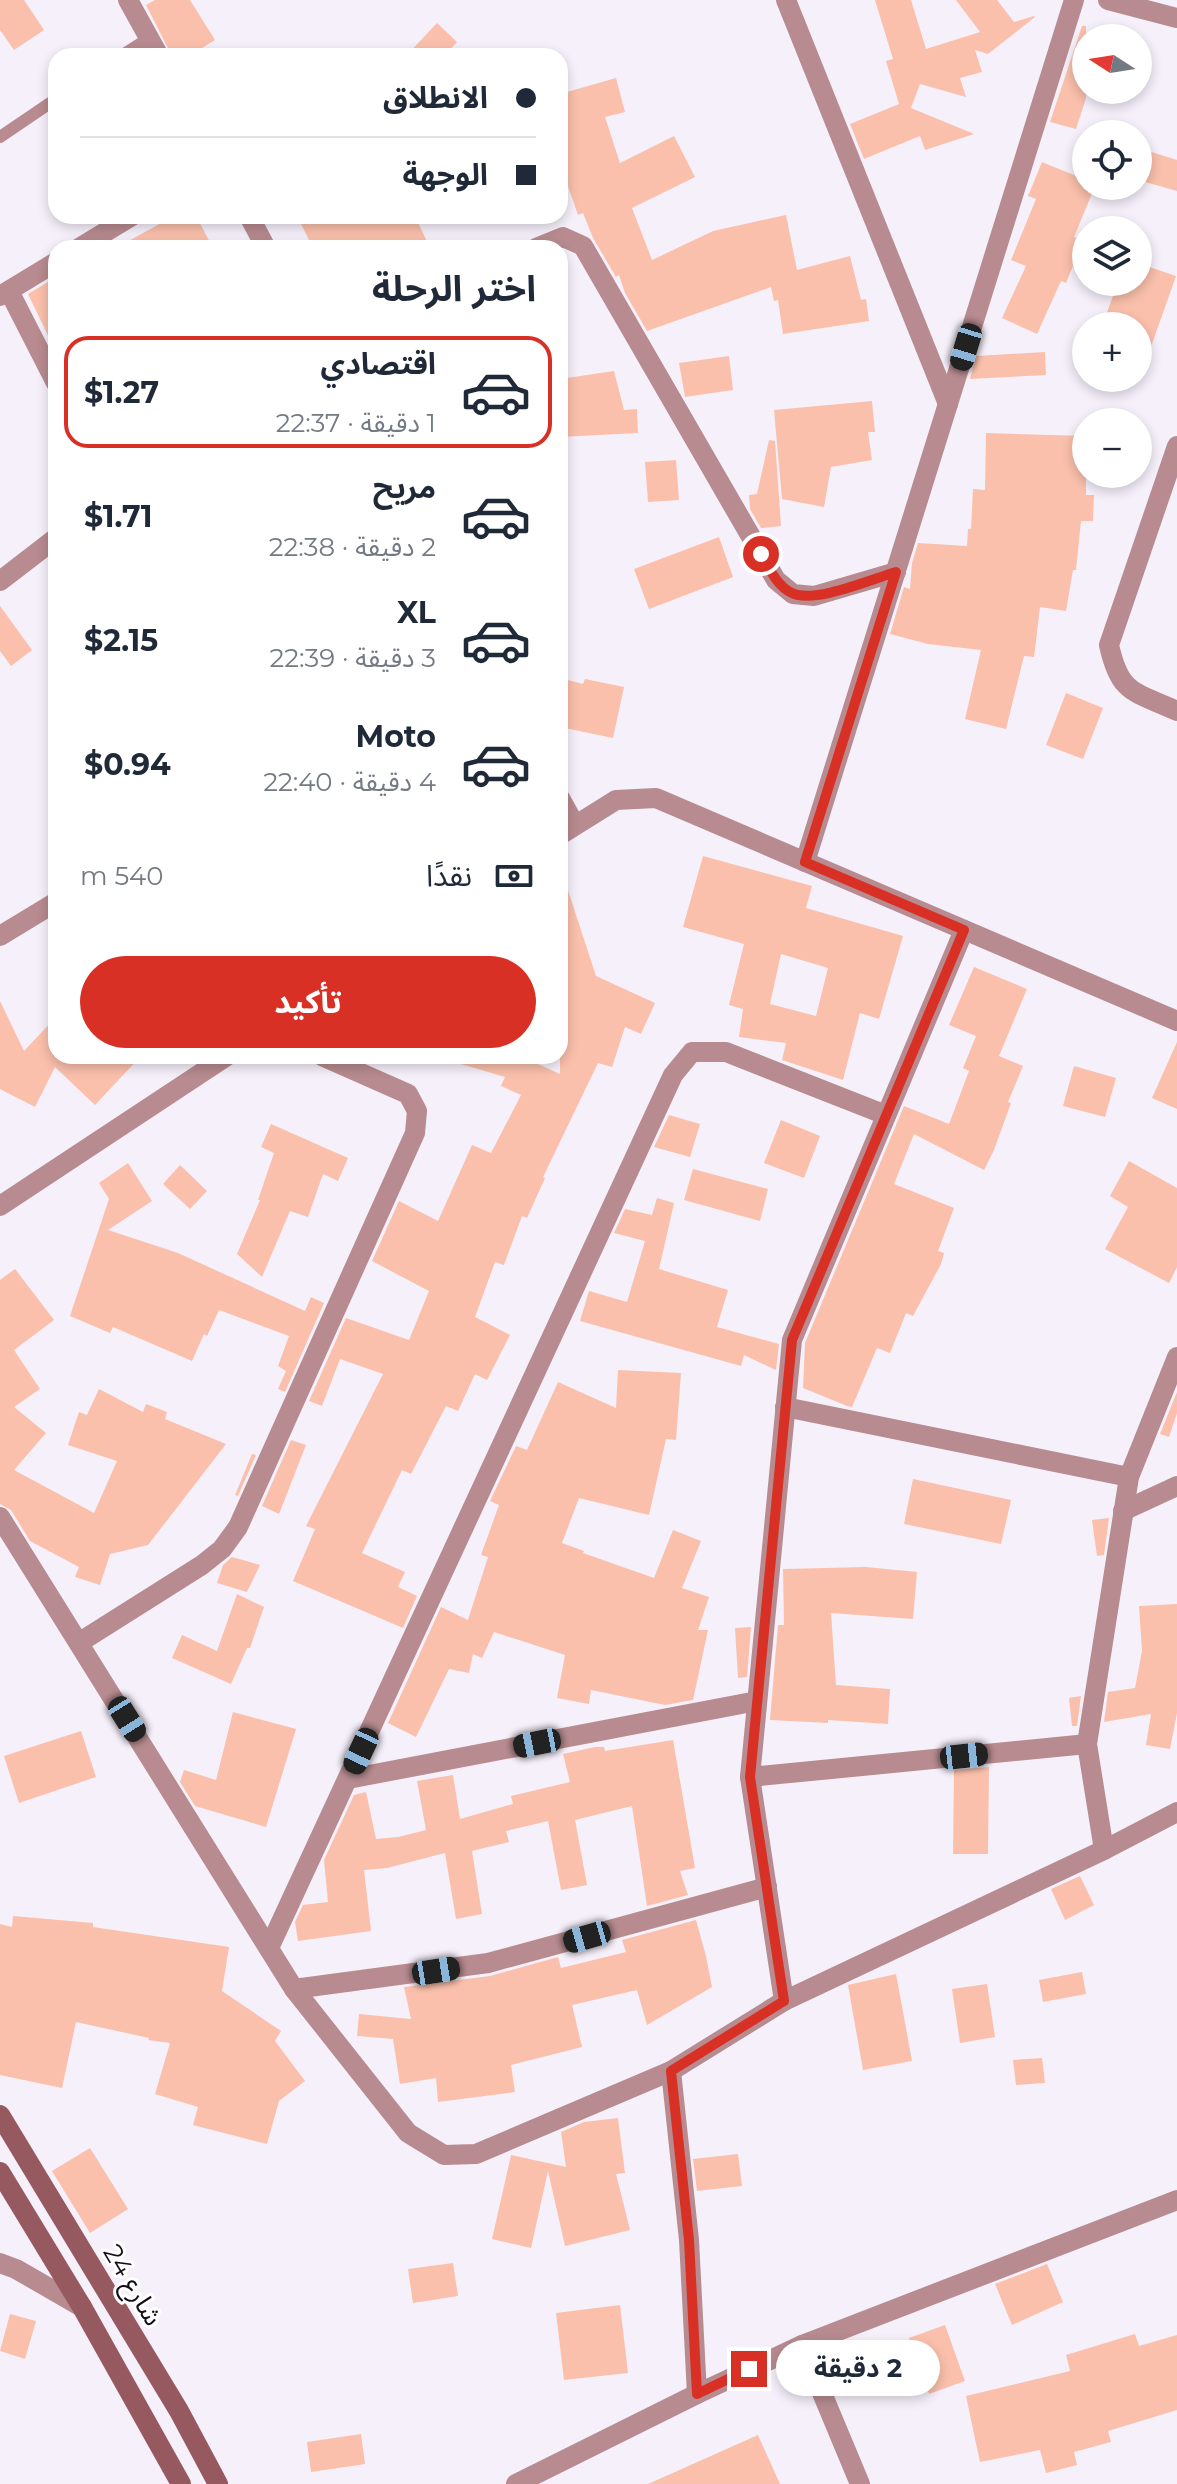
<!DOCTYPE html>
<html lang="ar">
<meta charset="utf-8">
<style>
body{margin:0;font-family:Montserrat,"Noto Sans Arabic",sans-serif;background:#f6f6f7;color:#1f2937;direction:rtl;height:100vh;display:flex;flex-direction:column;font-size:30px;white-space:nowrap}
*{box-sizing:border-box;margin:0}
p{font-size:26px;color:#747a83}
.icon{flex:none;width:44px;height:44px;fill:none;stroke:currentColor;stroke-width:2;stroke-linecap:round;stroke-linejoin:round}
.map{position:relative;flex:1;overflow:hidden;direction:ltr}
.panel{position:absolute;left:48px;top:240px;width:520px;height:824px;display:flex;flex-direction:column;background:#fff;border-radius:24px;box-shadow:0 4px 12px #0003;direction:rtl}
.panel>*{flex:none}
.hud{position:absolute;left:48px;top:48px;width:520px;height:176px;border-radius:24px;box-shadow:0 4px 12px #0003;direction:rtl;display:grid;align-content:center;height:176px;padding:0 32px;background:#fff}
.needle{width:52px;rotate:282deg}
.controls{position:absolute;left:1072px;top:24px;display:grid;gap:16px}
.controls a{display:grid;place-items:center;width:80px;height:80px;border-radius:50%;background:#fff;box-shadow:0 4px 12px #0003;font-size:40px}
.end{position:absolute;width:36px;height:36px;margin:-18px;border:10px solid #d93025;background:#fff;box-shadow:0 0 0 4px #fff}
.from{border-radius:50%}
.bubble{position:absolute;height:56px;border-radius:28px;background:#fff;box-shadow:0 4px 12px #0003;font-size:26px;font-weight:700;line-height:56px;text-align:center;direction:rtl}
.car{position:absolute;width:24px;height:48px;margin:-24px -12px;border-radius:10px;box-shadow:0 0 6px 2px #0007;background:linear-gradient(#222 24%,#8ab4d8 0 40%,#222 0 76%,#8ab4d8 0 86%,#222 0)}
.hud b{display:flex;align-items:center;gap:28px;height:76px;font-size:30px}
.hud b+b{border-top:2px solid #e0e1e3}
.hud i{width:20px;height:20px;background:#1f2937}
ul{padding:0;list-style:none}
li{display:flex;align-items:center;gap:24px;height:112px;margin:0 16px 12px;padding:0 16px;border:4px solid transparent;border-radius:24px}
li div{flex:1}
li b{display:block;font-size:30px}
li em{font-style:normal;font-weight:700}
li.selected{border-color:#d93025}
li>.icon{width:72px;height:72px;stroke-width:1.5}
h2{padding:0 32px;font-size:36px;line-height:96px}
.pay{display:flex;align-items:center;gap:20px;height:88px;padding:0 32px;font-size:30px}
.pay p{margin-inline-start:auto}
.cta{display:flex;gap:16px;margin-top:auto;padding:16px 32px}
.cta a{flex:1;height:92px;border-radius:48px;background:#d93025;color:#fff;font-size:32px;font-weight:700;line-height:92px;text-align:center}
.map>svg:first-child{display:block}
.building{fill:#fac0ac;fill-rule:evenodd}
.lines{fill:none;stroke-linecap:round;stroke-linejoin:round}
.lane{stroke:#b78b8f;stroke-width:12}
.street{stroke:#b78b8f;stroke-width:20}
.secondary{stroke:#975960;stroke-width:20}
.route{stroke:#d93025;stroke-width:10}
.labels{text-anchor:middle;stroke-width:6;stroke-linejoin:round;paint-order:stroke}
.street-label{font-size:26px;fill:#130e17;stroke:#fff}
</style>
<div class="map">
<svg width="1177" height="2484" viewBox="0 0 1177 2484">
<rect width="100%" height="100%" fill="#f6f0fb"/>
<g class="building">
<polygon points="0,0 24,0 44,30 14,50 0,30"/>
<polygon points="155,0 190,0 215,40 189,56 172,56 146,5"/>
<polygon points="875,0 911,0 926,49 980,32 956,0 997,0 1014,22 1034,16 1035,17 988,54 975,50 982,72 960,78 966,97 920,84 911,108 974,134 925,150 920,136 864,159 850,124 899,104 886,61 893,59"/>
<polygon points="437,23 457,42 444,56 406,56"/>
<polygon points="1082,26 1086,26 1086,98 1076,129 1050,122"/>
<polygon points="616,78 625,112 605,117 620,163 674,136 695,177 632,208 652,260 713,231 786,215 797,270 850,256 861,300 866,299 869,321 783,334 778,300 774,301 771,287 647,331 625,293 619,275 616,277 593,238 583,213 578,215 560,163 560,94"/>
<polygon points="1142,149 1177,160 1177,191 1138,180 1138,161"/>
<polygon points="1042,162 1086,180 1086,186 1095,186 1074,237 1083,241 1066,283 1061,281 1037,334 1002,318 1026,266 1011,260 1036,199 1028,196"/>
<polygon points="174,216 196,216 213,248 116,248"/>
<polygon points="297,216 415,216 430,248 313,248"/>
<polygon points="1138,263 1176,276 1141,375 1138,375 1138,326 1102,326 1118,282 1138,282"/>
<polygon points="56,277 56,352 28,294"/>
<polygon points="1045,352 1046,375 970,379 976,356"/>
<polygon points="729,356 733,390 685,397 679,363"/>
<polygon points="614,371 624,410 637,409 638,433 560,437 560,379"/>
<polygon points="872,401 875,432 868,432 872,460 831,467 824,507 782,499 774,410"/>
<polygon points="986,433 1086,436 1086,495 1094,495 1093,521 1081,521 1076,570 1073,570 1066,611 1040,607 1034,657 1024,656 1006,729 965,719 981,650 928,644 890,634 904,587 910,589 912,563 918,543 967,546 968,529 971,529 973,489 985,490"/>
<polygon points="769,440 775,441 781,526 761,528 750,509 749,495 757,494"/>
<polygon points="676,460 679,500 648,502 645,462"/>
<polygon points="719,537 733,577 649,609 634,569"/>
<polygon points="0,606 32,650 11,666 0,651"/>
<polygon points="560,678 583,684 585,679 624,687 613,738 560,727"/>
<polygon points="1066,693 1103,708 1083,759 1046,745"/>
<path d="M703,856L812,886L806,908L903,936L879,1019L860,1013L843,1080L782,1060L786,1043L739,1037L743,1009L729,1005L744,944L683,927ZM781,954L828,968L816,1016L770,1004Z"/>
<polygon points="560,881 565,881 596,976 655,1003 641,1034 625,1027 612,1067 598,1063 543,1177 545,1178 527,1218 522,1216 504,1265 495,1262 475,1317 510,1335 487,1380 475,1374 458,1411 446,1406 411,1474 402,1470 362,1553 405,1572 398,1587 417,1596 403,1628 293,1581 315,1529 306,1526 383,1374 340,1359 322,1406 309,1401 346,1318 409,1340 429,1291 372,1261 399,1201 438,1221 472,1145 491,1153 521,1095 501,1086 505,1077 454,1062 455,1056 520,1056 560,1074"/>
<polygon points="974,967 1027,989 999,1056 1023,1066 1008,1102 1011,1103 994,1150 984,1170 914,1134 894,1184 954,1208 938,1251 944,1253 941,1264 913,1316 906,1313 890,1353 877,1348 852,1407 847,1406 803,1388 805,1343 904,1106 949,1124 969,1071 963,1068 976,1036 949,1025"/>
<polygon points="0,1001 24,1051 56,1017 56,1056 141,1056 95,1105 55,1067 35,1107 0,1089"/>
<polygon points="1177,1042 1177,1109 1152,1098"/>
<polygon points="1074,1066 1116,1078 1105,1117 1063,1106"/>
<polygon points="669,1115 700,1124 690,1157 654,1147"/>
<polygon points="781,1120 820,1136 804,1178 764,1163"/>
<polygon points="271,1124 348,1158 338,1181 323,1174 308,1217 290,1211 262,1277 237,1254 260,1200 258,1200 274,1153 261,1147"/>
<polygon points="1129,1161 1177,1188 1177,1267 1169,1283 1105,1249 1128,1207 1110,1196"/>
<polygon points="128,1163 152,1201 108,1230 178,1253 305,1311 311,1297 324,1303 285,1392 278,1389 286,1371 278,1366 289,1336 219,1310 207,1336 204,1334 192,1361 113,1327 110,1333 70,1316 109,1199 99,1183"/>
<polygon points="180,1165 207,1191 190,1209 163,1184"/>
<polygon points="693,1169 768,1189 760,1221 684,1200"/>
<polygon points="657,1198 674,1203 659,1269 728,1290 717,1327 779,1344 776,1370 744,1355 741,1366 580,1321 589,1291 627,1302 645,1241 614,1233 625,1209 652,1215"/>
<polygon points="15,1269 54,1320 14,1350 40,1389 14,1407 46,1433 14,1470 94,1513 117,1461 68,1445 79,1412 87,1415 99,1389 143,1412 146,1404 167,1412 165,1419 226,1444 148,1545 110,1554 100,1585 75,1577 79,1567 30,1541 11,1510 0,1504 0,1280"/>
<polygon points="618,1370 681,1373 676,1440 666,1439 649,1515 579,1498 562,1543 584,1551 583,1553 654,1578 673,1530 701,1541 682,1588 709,1597 698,1630 708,1630 693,1700 665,1705 591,1690 589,1704 557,1698 565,1655 494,1632 482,1658 473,1654 469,1673 449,1669 416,1737 388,1723 441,1607 468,1620 488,1557 481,1555 499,1505 490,1501 516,1446 527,1450 558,1382 616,1408"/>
<polygon points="1177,1392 1177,1413 1169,1437 1160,1434"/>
<polygon points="291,1440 306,1445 279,1514 262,1506"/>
<polygon points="252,1454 256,1455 238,1496 235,1495"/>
<polygon points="913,1479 1011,1500 1001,1544 904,1524"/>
<polygon points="1109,1518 1104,1555 1097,1556 1092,1520"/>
<polygon points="232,1557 260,1565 247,1592 217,1583 223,1565"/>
<polygon points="866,1567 917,1572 913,1619 831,1613 836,1685 890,1689 888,1724 828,1720 828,1723 770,1720 778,1625 784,1625 783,1569"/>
<polygon points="237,1594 264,1607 250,1648 247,1648 231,1684 172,1658 182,1635 217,1651"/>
<polygon points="1177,1604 1177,1713 1170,1749 1146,1745 1151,1714 1104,1722 1108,1692 1135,1688 1142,1651 1139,1606"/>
<polygon points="751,1627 747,1677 738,1678 735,1628"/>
<polygon points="1081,1696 1077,1726 1072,1726 1069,1698"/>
<polygon points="233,1712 296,1729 266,1827 195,1806 180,1782 184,1770 216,1780"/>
<polygon points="81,1731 96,1777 19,1803 4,1756"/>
<polygon points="673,1740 695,1868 680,1871 688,1895 647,1906 632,1806 575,1820 587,1885 561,1890 548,1821 506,1831 509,1842 472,1851 482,1914 456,1919 445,1853 387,1868 364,1870 371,1931 298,1941 295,1922 303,1905 328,1902 324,1860 354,1795 366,1792 376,1839 398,1837 426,1830 417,1781 453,1775 460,1819 513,1804 511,1796 570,1782 563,1754 595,1747 604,1747 605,1751"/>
<polygon points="989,1767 988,1854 953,1854 954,1770"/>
<polygon points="1080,1876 1094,1905 1065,1920 1051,1889"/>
<polygon points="13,1916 93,1923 93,1927 229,1947 222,1991 281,2031 275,2041 305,2081 279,2101 267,2144 193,2125 198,2107 155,2094 170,2043 148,2040 149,2038 76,2022 62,2088 0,2075 0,1924 12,1927"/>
<polygon points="696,1920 706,1956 712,1987 647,2025 637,1990 572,2005 582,2047 511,2065 515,2092 438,2102 436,2078 400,2084 393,2039 357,2036 359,2014 411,2019 404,1987 490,1976 558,1957 561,1968 626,1952 622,1940"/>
<polygon points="1082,1972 1086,1994 1043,2002 1039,1980"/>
<polygon points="896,1974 912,2061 863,2070 848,1985"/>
<polygon points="987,1984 995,2037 960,2043 952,1989"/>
<polygon points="1042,2058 1045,2083 1016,2085 1013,2060"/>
<polygon points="618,2118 625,2173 616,2174 630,2230 565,2246 548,2171 531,2248 492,2239 511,2155 566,2167 561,2132 584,2122"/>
<polygon points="90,2148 128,2209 90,2233 52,2171"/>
<polygon points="738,2154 742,2186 697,2191 693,2159"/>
<polygon points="453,2263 458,2296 413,2303 408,2269"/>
<polygon points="1047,2264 1063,2302 1012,2325 995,2284"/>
<polygon points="620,2305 628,2373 564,2380 556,2313"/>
<polygon points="10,2314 36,2321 25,2359 0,2351"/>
<polygon points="945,2325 965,2381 929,2394 909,2338"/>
<polygon points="1135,2334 1139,2346 1177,2335 1177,2410 1108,2431 1111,2442 1074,2452 1077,2465 1046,2473 1040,2450 980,2462 966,2396 1070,2371 1066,2355"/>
<polygon points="361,2434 365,2464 311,2472 307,2442"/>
<polygon points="758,2435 780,2484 648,2484"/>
</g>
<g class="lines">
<g class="lane">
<polyline points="121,56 149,38"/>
<polyline points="0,137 56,99"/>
</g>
<g class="street">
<polyline points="128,0 159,56"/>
<polyline points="786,0 948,404"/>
<polyline points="1108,0 1177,18"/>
<polyline points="249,216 266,248"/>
<polyline points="79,248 132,216"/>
<polyline points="536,248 563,237 583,246 776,580 793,594 814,596 896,572"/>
<polyline points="9,291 56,383"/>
<polyline points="0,296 56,262"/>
<path d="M1177,446L1109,645C1120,695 1134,691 1177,711"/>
<polyline points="0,581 56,538"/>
<polyline points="560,798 575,825"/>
<polyline points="560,835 616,800 656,798 1177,1021"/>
<polyline points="805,862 1074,0"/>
<polyline points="0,936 56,902"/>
<polyline points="0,1206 227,1056"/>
<polyline points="785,1407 1129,1477"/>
<polyline points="1123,1511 1177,1486"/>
<polyline points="0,1517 294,1989 408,2133 444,2155 476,2154 671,2071 784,2001 1104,1850 1087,1744 1129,1477 1177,1357"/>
<polyline points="80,1642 202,1565 222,1549 238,1527 415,1133 417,1111 408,1094 322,1056"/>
<polyline points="750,1777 1087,1744"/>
<polyline points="348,1779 757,1701"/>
<polyline points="1104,1850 1177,1812"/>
<polyline points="269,1948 673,1075 692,1052 726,1052 886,1115"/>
<polyline points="294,1989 488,1963 767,1887"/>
<polyline points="784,2001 750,1777 792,1340 964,930"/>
<polyline points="671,2071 689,2240 697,2394"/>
<polyline points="0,2263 16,2269 82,2307"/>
<polyline points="802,2345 860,2484"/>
<polyline points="516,2484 697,2394 802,2345 1177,2200"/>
</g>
<g class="secondary">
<polyline points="0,2115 179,2411 218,2484"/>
<polyline points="0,2172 82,2307 181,2484"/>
</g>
</g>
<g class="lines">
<path class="route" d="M749,2369L697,2394L689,2240L671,2071L784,2001L750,1777L792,1340L964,930L805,862L896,572C872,579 814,604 792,593C777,586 769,568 761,554"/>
</g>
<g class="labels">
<g class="street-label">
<text transform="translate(133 2285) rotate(59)" y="9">شارع 24</text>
</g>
</g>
</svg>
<div class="controls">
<a><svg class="needle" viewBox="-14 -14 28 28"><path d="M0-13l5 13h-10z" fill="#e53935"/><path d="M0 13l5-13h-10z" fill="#747a83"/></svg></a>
<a><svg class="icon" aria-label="locate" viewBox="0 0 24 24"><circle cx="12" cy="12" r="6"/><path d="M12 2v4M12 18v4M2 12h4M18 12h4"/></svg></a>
<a><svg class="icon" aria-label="layers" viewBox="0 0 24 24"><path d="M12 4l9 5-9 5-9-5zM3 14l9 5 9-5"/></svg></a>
<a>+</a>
<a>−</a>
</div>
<i class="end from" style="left:761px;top:554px"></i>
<i class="end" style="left:749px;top:2369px"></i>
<div class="bubble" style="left:776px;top:2340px;width:164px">2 دقيقة</div>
<i class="car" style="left:966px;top:347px;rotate:197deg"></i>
<i class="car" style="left:127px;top:1719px;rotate:148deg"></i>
<i class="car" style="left:537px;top:1743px;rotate:259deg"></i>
<i class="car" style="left:361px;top:1751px;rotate:205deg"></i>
<i class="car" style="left:964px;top:1756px;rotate:84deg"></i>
<i class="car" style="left:587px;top:1937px;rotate:254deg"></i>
<i class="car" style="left:436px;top:1971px;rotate:81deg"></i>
<div class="hud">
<b><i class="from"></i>الانطلاق</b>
<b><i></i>الوجهة</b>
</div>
<section class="panel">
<h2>اختر الرحلة</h2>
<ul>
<li class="selected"><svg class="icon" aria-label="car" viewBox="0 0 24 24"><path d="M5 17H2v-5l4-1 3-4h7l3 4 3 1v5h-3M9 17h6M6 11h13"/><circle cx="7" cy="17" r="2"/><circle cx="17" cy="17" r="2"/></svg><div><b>اقتصادي</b><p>1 دقيقة · 22:37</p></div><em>$1.27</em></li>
<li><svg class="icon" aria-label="car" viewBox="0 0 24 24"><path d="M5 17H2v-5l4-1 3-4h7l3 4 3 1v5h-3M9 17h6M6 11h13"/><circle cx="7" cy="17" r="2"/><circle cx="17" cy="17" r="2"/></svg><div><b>مريح</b><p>2 دقيقة · 22:38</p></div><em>$1.71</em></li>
<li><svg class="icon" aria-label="car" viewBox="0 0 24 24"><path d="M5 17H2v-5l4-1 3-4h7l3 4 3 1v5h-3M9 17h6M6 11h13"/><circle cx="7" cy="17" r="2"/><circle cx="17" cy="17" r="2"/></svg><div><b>XL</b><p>3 دقيقة · 22:39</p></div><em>$2.15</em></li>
<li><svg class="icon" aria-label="car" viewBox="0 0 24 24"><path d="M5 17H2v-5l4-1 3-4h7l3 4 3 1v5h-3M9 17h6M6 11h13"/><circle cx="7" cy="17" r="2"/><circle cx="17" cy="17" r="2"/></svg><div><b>Moto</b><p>4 دقيقة · 22:40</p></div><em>$0.94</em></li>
</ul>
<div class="pay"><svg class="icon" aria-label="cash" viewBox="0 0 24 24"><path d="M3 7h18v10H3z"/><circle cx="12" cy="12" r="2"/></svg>نقدًا<p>540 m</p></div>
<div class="cta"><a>تأكيد</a></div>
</section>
</div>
